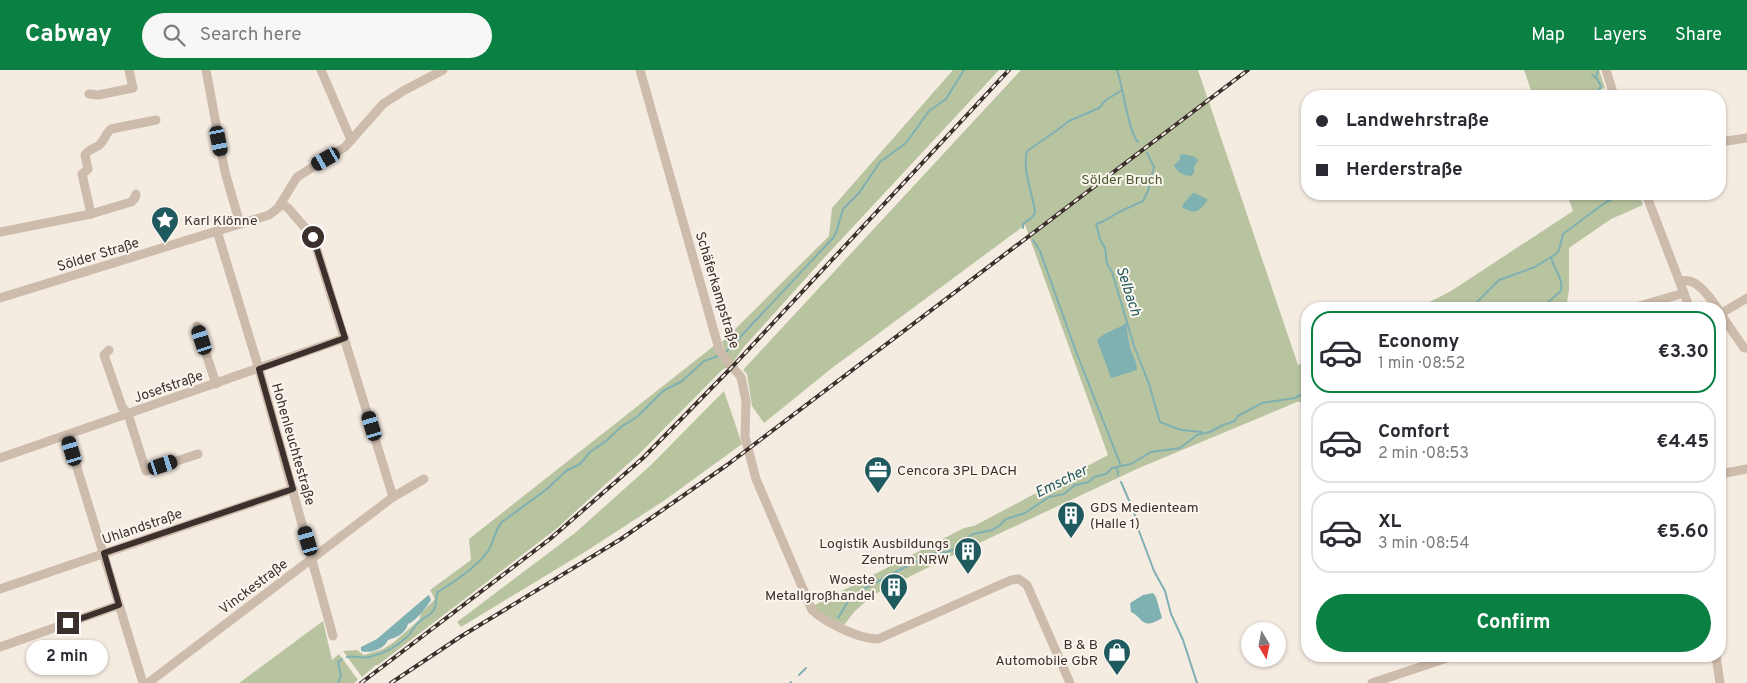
<!DOCTYPE html>
<meta charset="utf-8">
<style>
body{margin:0;font-family:Overpass,sans-serif;background:#f7f7f7;color:#2b2b33;height:100vh;display:flex;flex-direction:column;font-size:19px;white-space:nowrap}
*{box-sizing:border-box;margin:0}
p{font-size:16px;color:#7c7c81}
.icon{flex:none;width:28px;height:28px;fill:none;stroke:currentColor;stroke-width:2;stroke-linecap:round;stroke-linejoin:round}
.map{position:relative;flex:1;overflow:hidden}
.drawer{position:absolute;left:1301px;top:232px;width:425px;height:360px;display:flex;flex-direction:column;background:#fff;border-radius:20px;box-shadow:0 1px 4px #0004}
.drawer>*{flex:none}
.banner{position:absolute;left:1301px;top:20px;width:425px;height:110px;border-radius:20px;box-shadow:0 1px 4px #0004;display:grid;align-content:center;height:110px;padding:0 15px;background:#fff}
.needle{width:32px;rotate:170deg}
.buttons{position:absolute;left:1241px;top:552px;display:grid;gap:10px}
.buttons a{display:grid;place-items:center;width:45px;height:45px;border-radius:50%;background:#fff;box-shadow:0 1px 4px #0004;font-size:25px}
.end{position:absolute;width:22px;height:22px;margin:-11px;border:6px solid #3b302b;background:#fff;box-shadow:0 0 0 2px #fff}
.from{border-radius:50%}
.bubble{position:absolute;height:35px;border-radius:18px;background:#fff;box-shadow:0 1px 4px #0004;font-size:16px;font-weight:700;line-height:35px;text-align:center}
.car{position:absolute;width:15px;height:30px;margin:-15px -8px;border-radius:6px;box-shadow:0 0 4px 1px #0007;background:linear-gradient(#222 24%,#8ab4d8 0 40%,#222 0 76%,#8ab4d8 0 86%,#222 0)}
.banner b{display:flex;align-items:center;gap:18px;height:48px;font-size:19px}
.banner b+b{border-top:1px solid #e1e1e2}
.banner i{width:12px;height:12px;background:#2b2b33}
ul{padding:9px 0 0;list-style:none}
li{display:flex;align-items:center;gap:15px;height:82px;margin:0 10px 8px;padding:0 5px;border:2px solid #e1e1e2;border-radius:20px}
li div{flex:1}
li b{display:block;font-size:19px}
li em{font-style:normal;font-weight:700}
li.current{border-color:#0b8043}
li>.icon{width:45px;height:45px;stroke-width:1.5}
.action{display:flex;gap:10px;margin-top:auto;padding:10px 15px}
.action a{flex:1;height:58px;border-radius:30px;background:#0b8043;color:#fff;font-size:20px;font-weight:700;line-height:58px;text-align:center}
header{display:flex;align-items:center;gap:30px;box-sizing:border-box;height:70px;padding:0 25px;background:#0b8043;color:#fff}
header strong{font-size:24px}
nav{display:flex;gap:28px;margin-inline-start:auto;font-size:18px}
.search{width:350px;height:45px;background:#f7f7f7;display:flex;align-items:center;gap:12px;box-sizing:border-box;padding:0 18px;border-radius:28px;color:#7c7c81;font-size:19px}
.map>svg:first-child{display:block}
.green{fill:#b8c4a0}
.water{fill:#7fb0b2}
.lines{fill:none;stroke-linecap:round;stroke-linejoin:round}
.stream{stroke:#7fb0b2;stroke-width:2}
.minor{stroke:#cdbbac;stroke-width:9}
.rail-casing{stroke:#3b302b;stroke-width:4}
.rail{stroke:#fbf5ee;stroke-width:2;stroke-dasharray:5.5;stroke-linecap:butt}
.route{stroke:#3b302b;stroke-width:6}
.labels{text-anchor:middle;stroke-width:4;stroke-linejoin:round;paint-order:stroke}
.park-label{font-size:14px;fill:#4a5a2e;stroke:#fbf5ee}
.poi-label{font-size:14px;fill:#3b302b;stroke:#fbf5ee;text-anchor:start}
.street-label{font-size:14px;fill:#3b302b;stroke:#fbf5ee}
.water-label{font-size:15px;font-style:italic;fill:#1f5a5e;stroke:#fbf5ee}
</style>
<header>
<strong>Cabway</strong>
<div class="search"><svg class="icon" aria-label="search" viewBox="0 0 24 24"><circle cx="10" cy="10" r="6"/><path d="M15 15l6 6"/></svg>Search here</div>
<nav><a>Map</a><a>Layers</a><a>Share</a></nav>
</header>
<div class="map">
<svg width="1747" height="613" viewBox="0 0 1747 613">
<rect width="100%" height="100%" fill="#f4ebe1"/>
<g class="green">
<polygon points="953,0 999,0 824,188 743,278 732,294 727,287 722,272 829,166 832,138"/>
<polygon points="1021,0 1198,0 1298,295 1307,291 1307,332 1297,332 1139,398 945,489 873,525 855,541 844,555 828,547 813,536 964,458 974,456 1108,385 1025,155 832,298 764,353 752,336 747,304 743,300"/>
<polygon points="1524,0 1599,0 1605,18 1599,20 1601,26 1533,26"/>
<polygon points="1567,124 1639,124 1643,135 1611,149 1569,178 1569,220 1566,239 1416,239 1451,221 1573,141"/>
<polygon points="715,275 722,293 729,297 723,299 639,384 556,459 378,595 376,595 362,607 343,581 357,580 364,585 383,579 394,572 419,550 422,542 435,529 430,520 471,490 469,469"/>
<polygon points="724,321 742,374 665,430 588,480 461,557 457,552 575,463 651,395"/>
<polygon points="323,551 332,590 339,584 358,610 354,613 239,613"/>
</g>
<g class="water">
<path d="M1183,84L1195,87L1198,90L1194,97V103L1191,106C1183,106 1177,102 1174,95L1180,89V85Z"/>
<path d="M1193,123H1195L1207,129V131C1198,142 1196,145 1182,137L1183,134Z"/>
<path d="M1127,252C1126,258 1129,274 1131,280C1133,287 1137,292 1137,300L1111,308L1097,270C1105,261 1118,260 1127,252Z"/>
<path d="M1153,523L1156,527L1162,548C1141,561 1144,548 1131,542L1130,533L1143,525Z"/>
<path d="M429,525L431,530C426,538 416,551 408,554C405,564 397,567 388,570C384,579 370,584 361,581V577L377,569L426,527Z"/>
</g>
<g class="lines">
<g class="stream">
<path d="M1117,0C1123,16 1128,61 1138,72"/>
<polyline points="1598,0 1596,7 1601,16 1599,20"/>
<polyline points="1592,5 1597,9"/>
<polyline points="1599,22 1600,26"/>
<polyline points="1147,83 1154,97 1148,121 1143,131 1119,142 1104,151 1096,154 1100,169 1105,178 1107,194 1112,202 1134,276 1149,314 1160,352 1181,360 1202,362"/>
<path d="M1023,158V154C1028,150 1034,148 1035,141C1032,122 1022,99 1027,81L1056,61L1069,51L1099,38L1106,30L1122,20"/>
<polyline points="1033,170 1040,181 1075,279 1121,396"/>
<polyline points="1470,239 1499,210 1535,197 1556,184 1559,180 1563,164 1606,132 1617,127 1627,127 1634,124"/>
<path d="M1540,239L1561,221C1564,208 1553,199 1551,187"/>
<polyline points="725,283 833,168 836,163 843,139 859,123 880,92 906,73 929,41 946,29 964,0"/>
<polyline points="1117,398 1118,405"/>
<polyline points="1121,412 1134,442 1139,461 1154,501 1165,521 1171,544 1183,570 1197,613"/>
<polyline points="838,548 847,533 860,521 911,494 936,483 947,482 955,479 965,469 973,464 992,460 999,456 1006,449 1025,443 1049,427 1064,424 1075,415 1089,412 1094,407 1106,404 1112,398 1131,394 1151,382 1180,378 1197,365 1210,362 1223,355 1235,351 1238,346 1262,333 1295,328 1308,321"/>
<path d="M347,587C355,585 362,589 369,587C383,584 397,576 407,567C412,563 414,556 419,552C424,547 430,546 434,540C437,534 435,527 438,522C454,512 478,496 488,481C494,472 494,461 502,452L547,419L566,401L580,394L590,382L606,371L621,357L638,346L663,321L682,311L704,291L718,286"/>
<polyline points="799,605 806,598"/>
<polyline points="338,613 341,606 338,592 342,589"/>
<polyline points="790,613 791,612"/>
</g>
<g class="minor">
<polyline points="206,0 225,102 240,154"/>
<polyline points="321,0 351,70"/>
<path d="M640,0L719,279L725,289L741,307L746,331L745,367L756,409L812,540C826,553 859,569 878,569L1011,510L1019,509L1027,515L1070,613"/>
<polyline points="1606,0 1614,26"/>
<polyline points="89,24 98,25 133,18 129,0"/>
<polyline points="1720,72 1747,68"/>
<polyline points="1646,124 1690,239"/>
<polyline points="281,133 288,138 313,167 393,427"/>
<polyline points="91,144 131,132 135,128 136,124"/>
<polyline points="217,161 259,299 333,566"/>
<path d="M0,162L91,144L82,104L88,99L85,85C89,79 93,79 98,76C104,72 105,64 111,59L156,50"/>
<path d="M1681,211C1683,211 1686,210 1689,211C1700,213 1712,230 1718,239"/>
<polyline points="0,228 269,145 278,138 297,107 345,77 383,34 403,21 443,0"/>
<polyline points="1629,239 1684,223"/>
<polyline points="1720,243 1744,278 1747,278"/>
<polyline points="1720,244 1747,228"/>
<polyline points="197,256 216,314"/>
<polyline points="109,280 104,285 122,337 128,344 146,401 198,384"/>
<polyline points="67,365 143,613"/>
<polyline points="0,388 345,268"/>
<polyline points="1720,404 1747,399"/>
<polyline points="0,519 293,419"/>
<polyline points="0,577 119,535"/>
<polyline points="1716,586 1720,613"/>
<polyline points="148,613 393,427 424,409"/>
<polyline points="1372,613 1453,586"/>
</g>
<g class="rail-casing">
<g id="rail">
<polyline points="361,613 550,469 643,388 733,296 1009,0"/>
<polyline points="391,613 460,567 621,469 727,395 1248,0"/>
</g>
</g>
<use href="#rail" class="rail"/>
</g>
<g class="lines">
<polyline class="route" points="68,553 119,535 104,483 293,419 259,299 345,268 313,167"/>
</g>
<defs>
<g id="sight-pin" transform="scale(1.4375)"><path d="M0 17L-7.5 6A9.5 9.5 0 1 1 7.5 6Z" fill="#1f5a5e" stroke="#fbf5ee"/><path d="M0-6L1.8-2.2L6-1.7L2.9 1.2L3.7 5.4L0 3.3L-3.7 5.4L-2.9 1.2L-6-1.7L-1.8-2.2Z" fill="#fff"/></g>
<g id="office-pin" transform="scale(1.4375)"><path d="M0 17L-7.5 6A9.5 9.5 0 1 1 7.5 6Z" fill="#1f5a5e" stroke="#fbf5ee"/><path d="M-6-3h4V-5.5h4V-3h4V5H-6ZM-1-4.5V-3h2v-1.5ZM-6 0V1H6V0Z" fill="#fff"/></g>
<g id="building-pin" transform="scale(1.4375)"><path d="M0 17L-7.5 6A9.5 9.5 0 1 1 7.5 6Z" fill="#1f5a5e" stroke="#fbf5ee"/><path d="M-4-6H4V6H1V3H-1V6H-4ZM-2.5-4.3h1.7v1.8h-1.7ZM.8-4.3h1.7v1.8H.8ZM-2.5-1h1.7V.8h-1.7ZM.8-1h1.7V.8H.8Z" fill="#fff"/></g>
<g id="shop-pin" transform="scale(1.4375)"><path d="M0 17L-7.5 6A9.5 9.5 0 1 1 7.5 6Z" fill="#1f5a5e" stroke="#fbf5ee"/><path d="M-5-2.5h2.3a2.7 3.5 0 0 1 5.4 0H5L5.5 6h-11ZM-1.5-2.5h3a1.5 2.3 0 0 0-3 0Z" fill="#fff"/></g>
</defs>
<g fill-rule="evenodd">
<use href="#sight-pin" x="165" y="150"/>
<use href="#office-pin" x="878" y="400"/>
<use href="#building-pin" x="1071" y="445"/>
<use href="#building-pin" x="968" y="481"/>
<use href="#building-pin" x="894" y="517"/>
<use href="#shop-pin" x="1117" y="582"/>
</g>
<g class="labels">
<g class="park-label">
<text x="1122" y="114">Sölder Bruch</text>
</g>
<g class="poi-label">
<text x="184" y="155">Karl Klönne</text>
<text x="897" y="405">Cencora 3PL DACH</text>
<text x="1090" y="442">GDS Medienteam<tspan x="1090" dy="16">(Halle 1)</tspan></text>
<text x="949" y="478" text-anchor="end">Logistik Ausbildungs<tspan x="949" dy="16">Zentrum NRW</tspan></text>
<text x="875" y="514" text-anchor="end">Woeste<tspan x="875" dy="16">Metallgroßhandel</tspan></text>
<text x="1098" y="579" text-anchor="end">B &amp; B<tspan x="1098" dy="16">Automobile GbR</tspan></text>
</g>
<g class="street-label">
<text transform="translate(98 184) rotate(-17)" y="5">Sölder Straße</text>
<text transform="translate(718 220) rotate(73)" y="5">Schäferkampstraße</text>
<text transform="translate(168 316) rotate(-19)" y="5">Josefstraße</text>
<text transform="translate(294 374) rotate(74)" y="5">Hohenleuchtestraße</text>
<text transform="translate(142 456) rotate(-19)" y="5">Uhlandstraße</text>
<text transform="translate(253 516) rotate(-37)" y="5">Vinckestraße</text>
</g>
<g class="water-label">
<text transform="translate(1129 221) rotate(72)" y="5">Selbach</text>
<text transform="translate(1061 411) rotate(-26)" y="5">Emscher</text>
</g>
</g>
</svg>
<div class="buttons">
<a><svg class="needle" viewBox="-14 -14 28 28"><path d="M0-13l5 13h-10z" fill="#e53935"/><path d="M0 13l5-13h-10z" fill="#7c7c81"/></svg></a>
</div>
<i class="end from" style="left:313px;top:167px"></i>
<i class="end" style="left:68px;top:553px"></i>
<div class="bubble" style="left:26px;top:570px;width:82px">2 min</div>
<i class="car" style="left:219px;top:71px;rotate:169deg"></i>
<i class="car" style="left:326px;top:89px;rotate:240deg"></i>
<i class="car" style="left:202px;top:270px;rotate:342deg"></i>
<i class="car" style="left:372px;top:356px;rotate:343deg"></i>
<i class="car" style="left:72px;top:381px;rotate:343deg"></i>
<i class="car" style="left:163px;top:395px;rotate:72deg"></i>
<i class="car" style="left:308px;top:471px;rotate:344deg"></i>
<div class="banner">
<b><i class="from"></i>Landwehrstraße</b>
<b><i></i>Herderstraße</b>
</div>
<section class="drawer">
<ul>
<li class="current"><svg class="icon" aria-label="car" viewBox="0 0 24 24"><path d="M5 17H2v-5l4-1 3-4h7l3 4 3 1v5h-3M9 17h6M6 11h13"/><circle cx="7" cy="17" r="2"/><circle cx="17" cy="17" r="2"/></svg><div><b>Economy</b><p>1 min · 08:52</p></div><em>€3.30</em></li>
<li><svg class="icon" aria-label="car" viewBox="0 0 24 24"><path d="M5 17H2v-5l4-1 3-4h7l3 4 3 1v5h-3M9 17h6M6 11h13"/><circle cx="7" cy="17" r="2"/><circle cx="17" cy="17" r="2"/></svg><div><b>Comfort</b><p>2 min · 08:53</p></div><em>€4.45</em></li>
<li><svg class="icon" aria-label="car" viewBox="0 0 24 24"><path d="M5 17H2v-5l4-1 3-4h7l3 4 3 1v5h-3M9 17h6M6 11h13"/><circle cx="7" cy="17" r="2"/><circle cx="17" cy="17" r="2"/></svg><div><b>XL</b><p>3 min · 08:54</p></div><em>€5.60</em></li>
</ul>
<div class="action"><a>Confirm</a></div>
</section>
</div>
